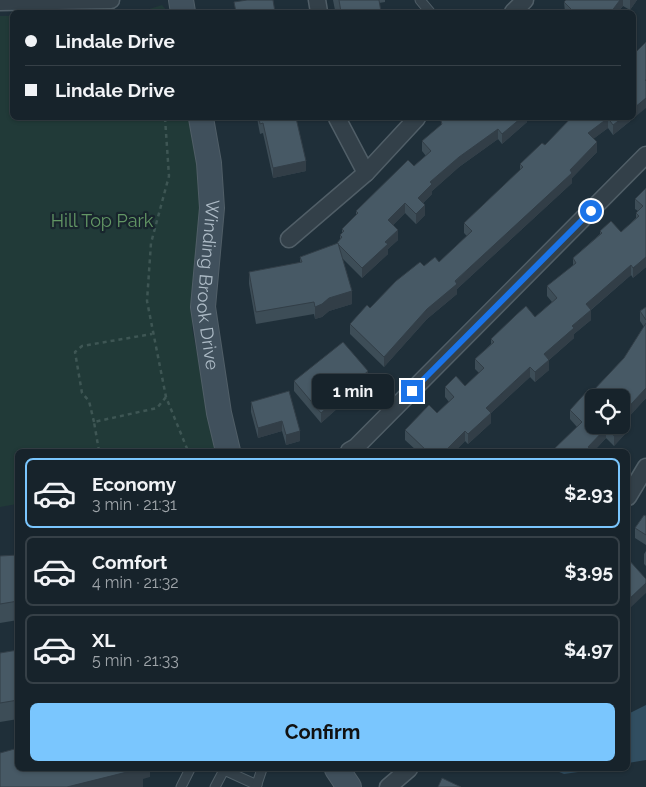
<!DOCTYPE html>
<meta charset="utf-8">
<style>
body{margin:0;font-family:Raleway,sans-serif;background:#202b33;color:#f1f3f6;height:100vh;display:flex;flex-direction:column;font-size:19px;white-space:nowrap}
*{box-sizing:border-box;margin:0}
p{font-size:16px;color:#9ea4a9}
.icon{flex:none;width:28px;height:28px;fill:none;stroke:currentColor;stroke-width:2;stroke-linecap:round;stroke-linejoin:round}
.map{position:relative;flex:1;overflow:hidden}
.drawer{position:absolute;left:15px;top:449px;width:615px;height:322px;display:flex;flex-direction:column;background:#17232b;border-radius:8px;box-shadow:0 1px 4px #0004,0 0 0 1px #364047}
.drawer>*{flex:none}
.hud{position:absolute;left:10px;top:10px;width:626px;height:110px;border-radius:8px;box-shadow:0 1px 4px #0004,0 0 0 1px #364047;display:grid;align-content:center;height:110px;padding:0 15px;background:#17232b}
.tools{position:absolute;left:585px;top:389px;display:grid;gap:10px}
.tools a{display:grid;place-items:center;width:45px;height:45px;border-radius:8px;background:#17232b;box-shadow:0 1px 4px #0004,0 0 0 1px #364047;font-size:25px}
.end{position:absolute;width:22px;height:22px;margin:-11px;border:6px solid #1a73e8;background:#fff;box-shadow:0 0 0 2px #fff}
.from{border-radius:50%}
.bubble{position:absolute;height:35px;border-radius:8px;background:#17232b;box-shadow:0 1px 4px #0004,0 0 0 1px #364047;font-size:16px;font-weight:700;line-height:35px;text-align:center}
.hud b{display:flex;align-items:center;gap:18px;height:48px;font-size:19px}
.hud b+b{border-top:1px solid #364047}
.hud i{width:12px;height:12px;background:#f1f3f6}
ul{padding:9px 0 0;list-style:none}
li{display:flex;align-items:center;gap:15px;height:70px;margin:0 10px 8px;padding:0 5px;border:2px solid #364047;border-radius:8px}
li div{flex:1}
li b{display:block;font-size:19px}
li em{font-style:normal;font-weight:700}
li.selected{border-color:#7ac6fe}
li>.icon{width:45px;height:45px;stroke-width:1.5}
.primary-button{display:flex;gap:10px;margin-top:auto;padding:10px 15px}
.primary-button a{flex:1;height:58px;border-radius:8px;background:#7ac6fe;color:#111;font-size:20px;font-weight:700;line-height:58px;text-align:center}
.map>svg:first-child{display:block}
.green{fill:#213a38}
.water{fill:#314e61}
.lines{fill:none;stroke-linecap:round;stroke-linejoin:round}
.lane-casing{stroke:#505e67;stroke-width:11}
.street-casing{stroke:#505e67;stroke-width:19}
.secondary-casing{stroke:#505e67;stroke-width:26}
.path{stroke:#3e5654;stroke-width:2.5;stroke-dasharray:4 4;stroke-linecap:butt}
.lane{stroke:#334049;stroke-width:9}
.street{stroke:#334049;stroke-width:16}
.secondary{stroke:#40505c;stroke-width:24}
.wall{fill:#3d4d57}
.shaded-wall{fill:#323e47}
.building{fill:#475965;stroke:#323e47}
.route{stroke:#1a73e8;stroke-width:6}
.labels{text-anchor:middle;stroke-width:4.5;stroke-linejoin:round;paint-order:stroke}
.park-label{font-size:18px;fill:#639765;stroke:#18252d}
.street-label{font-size:18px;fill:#adbbc6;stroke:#18252d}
</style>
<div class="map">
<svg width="646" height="787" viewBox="0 0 646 787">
<rect width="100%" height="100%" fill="#1f2f39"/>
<g class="green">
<polygon points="162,5 168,12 140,12"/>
<polygon points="0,16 12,16 12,118 193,118 204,188 192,328 216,451 18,451 17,504 0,507"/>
</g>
<g class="water">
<polygon points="646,705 646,760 628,763 628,714"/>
<polygon points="552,769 599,769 564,774"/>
</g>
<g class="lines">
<g class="lane-casing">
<g id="lane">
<polyline points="420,0 430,12"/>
<polyline points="181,787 190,769"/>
<polyline points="215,787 224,770 257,785"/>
<polyline points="256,787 262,769"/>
</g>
</g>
<g class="street-casing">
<g id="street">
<polyline points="317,0 319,12"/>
<polyline points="0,2 111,0"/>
<polyline points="513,12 525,0"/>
<polyline points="337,118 366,173"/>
<polyline points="289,239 366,173 417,118"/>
<polyline points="349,451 356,447 646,155"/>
<polyline points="628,497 646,467"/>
<polyline points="388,787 409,769"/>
</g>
</g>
<g class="secondary-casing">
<g id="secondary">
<polyline points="181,0 183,12"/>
<path id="s1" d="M201,118L209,163L212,208L203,307L219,413L228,451"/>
<polyline points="337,769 349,787"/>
</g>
</g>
<g class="path">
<polyline points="165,118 169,176 151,243 147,301 166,397 188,451"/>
<polyline points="94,422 89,401 82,393 75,352 82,346 152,334"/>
<polyline points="99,451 94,422 157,408 166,397"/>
</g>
<use href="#lane" class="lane"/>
<use href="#street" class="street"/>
<use href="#secondary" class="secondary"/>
</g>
<g class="wall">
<polygon points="333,0 385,0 385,2 379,3 381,12 339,12 339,10 335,10"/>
<polygon points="566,0 637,0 630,10 623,6 618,12 565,12 564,2"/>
<polygon points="257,118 296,118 306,171 273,178 263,133 260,134"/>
<polygon points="527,118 527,122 502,144 498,139 459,167 432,191 432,194 423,203 425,215 416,224 405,213 393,225 398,240 388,249 388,254 362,278 342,258 352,304 329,311 322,317 315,319 314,314 256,324 249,284 249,272 300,263 300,257 337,244 340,240 340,235 342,233 342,229 356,215 356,211 426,156 422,151 422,141 441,125 441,121"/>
<polygon points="571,118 634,118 613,135 608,128 593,139 597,152 572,178 572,183 457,289 457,294 427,319 384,367 350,334 350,324 424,266 439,262 467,236 464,233 464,223 520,170 520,164 545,145"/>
<polygon points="646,188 646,267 633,278 631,275 591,310 591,320 574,334 574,338 549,360 549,370 535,382 530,377 491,413 491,423 468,444 465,441 455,451 417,451 405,440 405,430 437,413 449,402 445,397 445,387 465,386 479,373 475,369 475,359 491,344 491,339 535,317 552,302 547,296 547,286 573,266 573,258 600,234 600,231 621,232 636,218 636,213 638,211 635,209 635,199"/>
<polygon points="646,307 646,398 623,423 625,434 614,446 606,438 594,451 552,451 577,427 570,419 570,410 592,392 624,358 644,327 640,321 640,311"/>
<polygon points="294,381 368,381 321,423 294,391"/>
<polygon points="289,391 300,441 286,445 282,431 258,438 251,412 251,402"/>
<polygon points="646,516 646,545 635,538 635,528"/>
<polygon points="646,551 646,566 644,564 644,554"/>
<polygon points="18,555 18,620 0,623 0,556"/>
<polygon points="18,650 18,719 0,722 0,653"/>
</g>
<g class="shaded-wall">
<polygon points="620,0 623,0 623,6 618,12 611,12"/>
<polygon points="630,0 637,0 630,10"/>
<polygon points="646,98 646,108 613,135 613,125 622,118 634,118 634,108"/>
<polygon points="521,118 527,118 527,122 502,144 502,134"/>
<polygon points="608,118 608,128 588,143 588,133"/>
<polygon points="498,129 498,139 459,167 432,191 432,194 418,208 418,198 430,182 459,157"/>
<polygon points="597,142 597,152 572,178 572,183 457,289 457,294 427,319 384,367 384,357 427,309 570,170"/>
<polygon points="306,161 306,171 273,178 273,168"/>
<polygon points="405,203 405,213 388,230 388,220"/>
<polygon points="425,205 425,215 416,224 416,214"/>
<polygon points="398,230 398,240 388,249 388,254 362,278 362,268 385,242"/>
<polygon points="646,257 646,267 633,278 633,268"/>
<polygon points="631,265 631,275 586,314 586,304"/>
<polygon points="352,291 352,304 329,311 322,317 315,319 315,307 329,298"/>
<polygon points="591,310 591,320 574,334 574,338 549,360 549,370 535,382 535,372 544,354 572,326"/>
<polygon points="530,367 530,377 491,413 491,423 468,444 468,434 486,408"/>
<polygon points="368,371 368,381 321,423 321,413"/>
<polygon points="646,388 646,398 619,428 621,425 621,415"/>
<polygon points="282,421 282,431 258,438 258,428"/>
<polygon points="625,424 625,434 614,446 614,436"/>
<polygon points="606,428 606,438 594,451 588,451 588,447"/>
<polygon points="300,431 300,441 286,445 286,435"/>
<polygon points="465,431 465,441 455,451 445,451"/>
<polygon points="646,583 646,593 628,610 628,600"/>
<polygon points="139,769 150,769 150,777 143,779 143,787 67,787"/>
</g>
<g class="building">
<polygon points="247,0 273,0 275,12 236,12 234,2"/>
<polygon points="339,0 379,0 381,12 341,12"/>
<polygon points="566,0 620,0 611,12 572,12 573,11 564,2"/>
<polygon points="646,42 646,80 645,80 646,81 646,98 634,108 634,54"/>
<polygon points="259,118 296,118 306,161 273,168 263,123 260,124"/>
<polygon points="446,118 521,118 502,134 498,129 459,157 430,182 432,184 418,198 425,205 416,214 405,203 388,220 398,230 385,242 388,244 362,268 337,243 342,237 340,235 344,231 342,229 358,213 356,211 408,160 414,166 431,151 422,141 442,124 441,121"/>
<polygon points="571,118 622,118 613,125 608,118 588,133 597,142 570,170 572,173 455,281 457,284 427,309 384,357 350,324 367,305 370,308 396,281 420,262 424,266 435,257 439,262 472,231 464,223 523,167 520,164 542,143 545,145"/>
<polygon points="646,188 646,257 633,268 631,265 586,304 591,310 572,326 574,328 544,354 549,360 535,372 530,367 486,408 491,413 468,434 465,431 445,451 427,451 405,430 429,405 437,413 454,397 445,387 456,376 465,386 484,368 475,359 494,342 491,339 516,315 526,306 535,317 557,298 547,286 576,263 573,258 602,233 600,231 611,221 621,232 639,216 636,213 643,206 635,199"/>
<polygon points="338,243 352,291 329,298 322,304 315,307 314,302 256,312 249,272 302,262 300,257"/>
<polygon points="646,307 646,320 640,311"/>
<polygon points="646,323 646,388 621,415 621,398 594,398 594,425 621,425 621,421 625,424 614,436 606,428 588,447 591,450 590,451 552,451 582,422 570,410 589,389 592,392 624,358"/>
<polygon points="343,342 368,371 321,413 294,381"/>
<polygon points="289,391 300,431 286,435 282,421 258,428 251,402"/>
<polygon points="644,515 646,516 646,535 635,528"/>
<polygon points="18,555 18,601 0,604 0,556"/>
<polygon points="628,559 646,579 646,583 628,600"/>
<polygon points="18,650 18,700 0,703 0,653"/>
<polygon points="18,748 18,769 139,769 67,787 0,787 0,753"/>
<polygon points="442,778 461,787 438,787"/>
</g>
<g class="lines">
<polyline class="route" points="412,391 591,211"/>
</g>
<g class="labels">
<g class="park-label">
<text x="102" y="227">Hill Top Park</text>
</g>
<g class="street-label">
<text dy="6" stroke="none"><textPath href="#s1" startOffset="168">Winding Brook Drive</textPath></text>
</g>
</g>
</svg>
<div class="tools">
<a><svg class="icon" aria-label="locate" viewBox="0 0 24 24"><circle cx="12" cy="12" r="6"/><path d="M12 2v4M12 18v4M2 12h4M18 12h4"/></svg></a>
</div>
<i class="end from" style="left:591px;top:211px"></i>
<i class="end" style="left:412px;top:391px"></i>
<div class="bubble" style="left:312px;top:374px;width:82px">1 min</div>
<div class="hud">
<b><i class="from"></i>Lindale Drive</b>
<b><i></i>Lindale Drive</b>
</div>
<section class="drawer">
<ul>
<li class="selected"><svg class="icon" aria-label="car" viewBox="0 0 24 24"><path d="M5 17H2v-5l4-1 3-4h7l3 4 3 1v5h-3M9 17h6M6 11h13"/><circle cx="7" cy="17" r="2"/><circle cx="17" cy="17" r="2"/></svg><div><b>Economy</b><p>3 min · 21:31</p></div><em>$2.93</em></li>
<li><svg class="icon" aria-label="car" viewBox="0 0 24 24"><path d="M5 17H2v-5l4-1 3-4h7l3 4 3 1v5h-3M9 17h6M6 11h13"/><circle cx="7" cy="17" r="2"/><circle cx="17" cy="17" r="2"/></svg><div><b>Comfort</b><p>4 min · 21:32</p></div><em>$3.95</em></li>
<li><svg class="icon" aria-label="car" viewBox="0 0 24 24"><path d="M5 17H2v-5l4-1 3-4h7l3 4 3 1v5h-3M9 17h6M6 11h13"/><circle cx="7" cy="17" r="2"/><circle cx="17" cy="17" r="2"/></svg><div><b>XL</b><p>5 min · 21:33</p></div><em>$4.97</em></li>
</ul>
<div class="primary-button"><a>Confirm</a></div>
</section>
</div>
